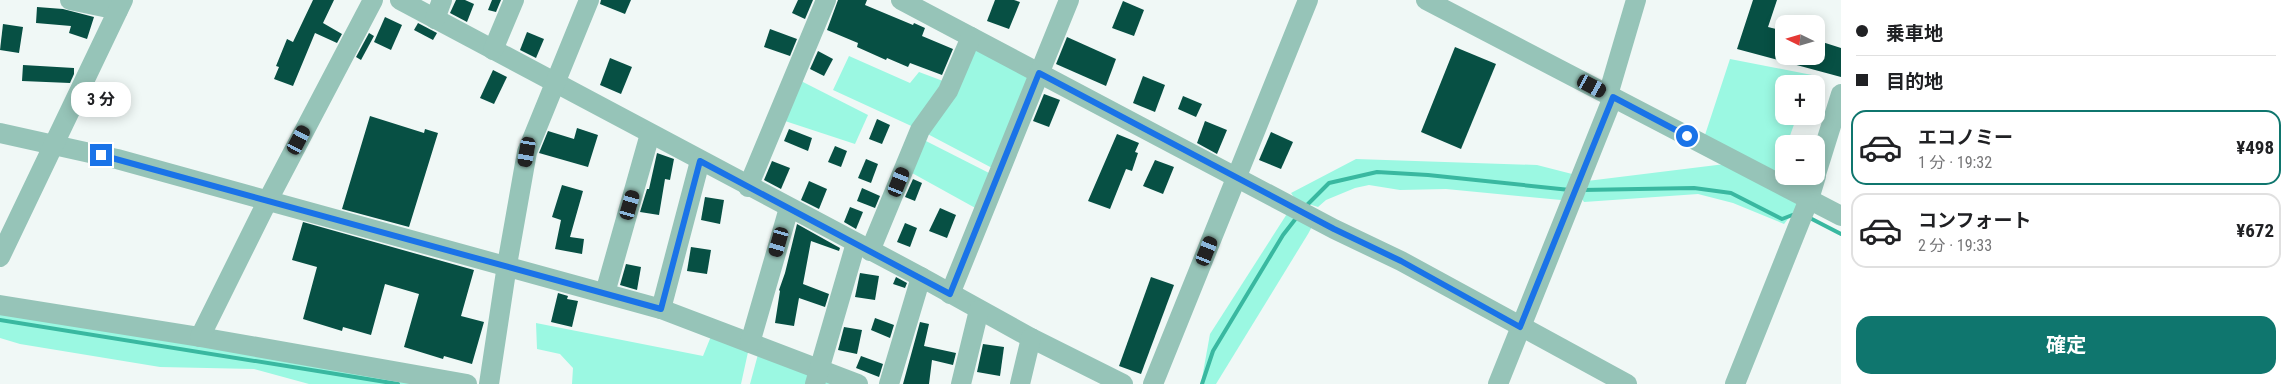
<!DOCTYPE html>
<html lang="ja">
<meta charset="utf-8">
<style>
body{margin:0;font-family:"Roboto Condensed","Noto Sans JP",sans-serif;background:#f2f2f2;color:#202124;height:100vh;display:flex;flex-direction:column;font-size:19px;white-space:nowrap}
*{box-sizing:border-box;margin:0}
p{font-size:16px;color:#757577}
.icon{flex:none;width:28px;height:28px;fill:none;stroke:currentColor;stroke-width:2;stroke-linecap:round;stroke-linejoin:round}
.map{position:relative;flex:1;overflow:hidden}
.drawer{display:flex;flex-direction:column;background:#fff;width:450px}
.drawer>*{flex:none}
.top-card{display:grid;align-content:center;height:110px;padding:0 15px;background:#fff}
.needle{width:32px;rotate:275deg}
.fabs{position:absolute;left:1775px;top:15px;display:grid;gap:10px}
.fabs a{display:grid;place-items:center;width:50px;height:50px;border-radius:10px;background:#fff;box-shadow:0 2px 12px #0003;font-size:25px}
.end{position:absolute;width:22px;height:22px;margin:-11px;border:6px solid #1a73e8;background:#fff;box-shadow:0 0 0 2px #fff}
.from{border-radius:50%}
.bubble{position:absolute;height:35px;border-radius:15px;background:#fff;box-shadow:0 2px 12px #0003;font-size:16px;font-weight:700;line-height:35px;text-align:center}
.car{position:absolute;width:15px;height:30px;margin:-15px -8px;border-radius:6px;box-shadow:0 0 4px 1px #0007;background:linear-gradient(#222 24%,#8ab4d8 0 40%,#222 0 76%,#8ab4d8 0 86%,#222 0)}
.top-card b{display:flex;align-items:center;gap:18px;height:48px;font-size:19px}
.top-card b+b{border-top:1px solid #e0e0e0}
.top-card i{width:12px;height:12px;background:#202124}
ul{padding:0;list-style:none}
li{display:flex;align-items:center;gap:15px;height:75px;margin:0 10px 8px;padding:0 5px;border:2px solid #e0e0e0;border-radius:15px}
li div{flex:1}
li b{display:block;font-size:19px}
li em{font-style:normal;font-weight:700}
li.active{border-color:#0f766e}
li>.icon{width:45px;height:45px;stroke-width:1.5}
.cta{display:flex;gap:10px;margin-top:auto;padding:10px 15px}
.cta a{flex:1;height:58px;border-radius:15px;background:#0f766e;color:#fff;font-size:20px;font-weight:700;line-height:58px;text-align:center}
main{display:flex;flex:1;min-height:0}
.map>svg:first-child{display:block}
.green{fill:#9bf8e2}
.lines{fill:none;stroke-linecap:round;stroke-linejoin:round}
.stream{stroke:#39b8a0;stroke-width:4}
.building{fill:#075044}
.minor{stroke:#96c4b8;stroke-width:20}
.route{stroke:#1a73e8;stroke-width:6}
</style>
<main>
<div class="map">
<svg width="1841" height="384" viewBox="0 0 1841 384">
<rect width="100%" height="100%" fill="#f0f8f6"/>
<g class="green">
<polygon points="971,37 1035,71 994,169 920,130 833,90 849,56 910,83 919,72 951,84"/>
<polygon points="1730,59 1812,75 1809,84 1784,84 1784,116 1797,116 1787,144 1784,144 1784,153 1774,181 1702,144"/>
<polygon points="801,81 868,115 855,144 785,121"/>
<polygon points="924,140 993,175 979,210 912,173"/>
<polygon points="1356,159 1537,165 1576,175 1561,200 1446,189 1400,190 1369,185 1355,188 1326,200 1318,207 1296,200 1291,193"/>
<polygon points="1725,164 1799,205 1784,224 1733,203 1698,194 1584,202 1580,196 1579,182"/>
<polygon points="1292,206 1316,219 1308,234 1216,384 1201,384 1210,334"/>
<polygon points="0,304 467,384 309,384 254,369 160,367 20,344 0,338"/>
<polygon points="536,323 703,356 714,329 750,343 741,384 572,384 573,368 560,354 537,349"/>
<polygon points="760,347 858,384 750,384"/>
</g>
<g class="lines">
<g class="stream">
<polyline points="1582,190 1694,188 1731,193 1782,219 1795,214"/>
<polyline points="1306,206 1329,183 1377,172 1428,175 1570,190"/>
<polyline points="1808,217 1841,234"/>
<polyline points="0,320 398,384"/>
<polyline points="1202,384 1213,351 1283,235 1297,217"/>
</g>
</g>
<g class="building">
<polygon points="313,0 334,0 323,23 342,34 337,43 315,33 293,86 274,79 279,67 276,66 287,39 293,42"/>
<polygon points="456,0 465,0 474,4 467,22 450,13"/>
<polygon points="492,0 501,0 496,12 488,10"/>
<polygon points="601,0 631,0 625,14 600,4"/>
<polygon points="798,0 813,0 805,19 792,13"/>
<polygon points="838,0 867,0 865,5 913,25 914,23 925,28 922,36 953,49 942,75 910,63 908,67 887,58 886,60 857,47 858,43 827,30"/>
<polygon points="995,0 1014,0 1020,2 1009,29 987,21"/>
<polygon points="1753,0 1777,0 1768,27 1784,31 1784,56 1816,56 1816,40 1841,48 1841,77 1737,49"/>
<polygon points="1123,1 1144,10 1134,36 1112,28"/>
<polygon points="37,7 63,9 94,17 87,39 69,33 71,26 36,23"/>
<polygon points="385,17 402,25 391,50 374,42"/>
<polygon points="418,23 437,33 433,40 414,30"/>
<polygon points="3,24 23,27 19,53 0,50"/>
<polygon points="770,29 797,39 790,56 764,47"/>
<polygon points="527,32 544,39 536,58 520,50"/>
<polygon points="369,33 374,36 361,60 356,57"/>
<polygon points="1067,37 1116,59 1106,86 1056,64"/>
<polygon points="1455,47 1496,64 1461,149 1421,132"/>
<polygon points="818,51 833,59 824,76 810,69"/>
<polygon points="610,58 632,67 621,94 600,85"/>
<polygon points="23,65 74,68 74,74 70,83 22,81"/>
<polygon points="493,70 507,77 494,104 480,98"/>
<polygon points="1143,76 1165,85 1155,112 1133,103"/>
<polygon points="1044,94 1060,100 1049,127 1033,121"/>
<polygon points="1183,96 1202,104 1196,117 1178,109"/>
<polygon points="370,116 424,133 425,129 438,133 409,227 342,209"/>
<polygon points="877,119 890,125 882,144 869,139"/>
<polygon points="1205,121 1227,130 1217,154 1197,143"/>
<polygon points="577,128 598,135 588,167 539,153 548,131 574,139"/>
<polygon points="789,129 812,138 808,151 784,141"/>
<polygon points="1271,132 1293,142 1281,169 1259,160"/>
<polygon points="1117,134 1139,143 1135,152 1138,153 1132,171 1126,169 1110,209 1088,201"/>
<polygon points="835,146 847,151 841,167 828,162"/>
<polygon points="657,153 674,159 670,180 665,179 659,215 640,212 647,189 649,189"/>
<polygon points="866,159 878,164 871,183 858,178"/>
<polygon points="1155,160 1174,167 1163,194 1143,186"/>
<polygon points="772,161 790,168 781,189 764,180"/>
<polygon points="913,179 922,183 915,201 905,197"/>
<polygon points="809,181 827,189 819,209 801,200"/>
<polygon points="562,185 583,191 570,237 584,239 582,254 555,249 561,220 552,217"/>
<polygon points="862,188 880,196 875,208 857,201"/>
<polygon points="705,197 724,200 720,224 701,220"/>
<polygon points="850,207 863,212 856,229 844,222"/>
<polygon points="940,208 956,215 947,238 929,231"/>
<polygon points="303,222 474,270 461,316 484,322 472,364 444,356 443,359 404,347 419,294 385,284 371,335 343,327 342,331 303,319 317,267 292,260"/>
<polygon points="905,223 917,228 910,247 897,242"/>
<polygon points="797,224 840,248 839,251 811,241 803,284 829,294 825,307 799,298 794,326 775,323 780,291 779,290 785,273"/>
<polygon points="691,247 711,250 707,274 687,271"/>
<polygon points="626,264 641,267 637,290 620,285"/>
<polygon points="860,273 879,276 875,300 855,297"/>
<polygon points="896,277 907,283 905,288 893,284"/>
<polygon points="1151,277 1174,285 1141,374 1119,366"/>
<polygon points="558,293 568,296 567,299 578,301 572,327 551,322"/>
<polygon points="875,318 894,325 890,338 871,330"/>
<polygon points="920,322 929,324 924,346 956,353 953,365 932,360 929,384 903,384"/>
<polygon points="844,327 862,330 857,354 838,350"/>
<polygon points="983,344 1004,347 1000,376 977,372"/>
<polygon points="861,356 883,364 879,377 856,368"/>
</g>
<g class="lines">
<g class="minor">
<polyline points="70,0 118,10"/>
<polyline points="400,0 921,277 1031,338 1123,384"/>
<polyline points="901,0 1334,229 1401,261 1627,384"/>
<polyline points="1426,0 1841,216"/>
<polyline points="435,19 442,0"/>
<polyline points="493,50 514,0"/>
<polyline points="1608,95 1636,0"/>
<polyline points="0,133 117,159 661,309 858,384"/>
<polyline points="1816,174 1841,94"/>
<polyline points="748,187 826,0"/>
<polyline points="870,251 920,130 948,91 971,37"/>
<polyline points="0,257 123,0"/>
<polyline points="605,293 650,134"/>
<polyline points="950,294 1069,0"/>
<polyline points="0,305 200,337 467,384"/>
<polyline points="661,309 700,161"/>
<polyline points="200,337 268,200 373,0"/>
<polyline points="750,343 789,208"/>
<polyline points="489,384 507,265 527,152 589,0"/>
<polyline points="815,384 856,243"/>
<polyline points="889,384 921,277"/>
<polyline points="961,384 979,310"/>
<polyline points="1020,384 1031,338"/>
<polyline points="1153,384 1308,0"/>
<polyline points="1498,384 1613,97"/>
<polyline points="1735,384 1809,199 1816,176"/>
</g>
</g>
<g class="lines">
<polyline class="route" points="101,155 661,309 700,161 950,294 1039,73 1334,229 1401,261 1520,327 1613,97 1687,136"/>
</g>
</svg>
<div class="fabs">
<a><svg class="needle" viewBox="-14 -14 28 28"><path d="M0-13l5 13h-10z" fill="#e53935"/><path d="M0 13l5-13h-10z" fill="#757577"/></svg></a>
<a>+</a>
<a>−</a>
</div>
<i class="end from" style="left:1687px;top:136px"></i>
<i class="end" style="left:101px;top:155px"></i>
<div class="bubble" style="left:71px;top:82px;width:60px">3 分</div>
<i class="car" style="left:1592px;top:86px;rotate:118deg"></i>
<i class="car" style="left:299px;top:140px;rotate:28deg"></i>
<i class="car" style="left:527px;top:152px;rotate:190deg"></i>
<i class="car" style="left:899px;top:182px;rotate:22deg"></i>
<i class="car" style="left:630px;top:205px;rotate:16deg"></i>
<i class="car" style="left:779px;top:242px;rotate:196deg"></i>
<i class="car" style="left:1207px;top:251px;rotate:22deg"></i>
</div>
<section class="drawer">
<div class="top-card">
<b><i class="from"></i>乗車地</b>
<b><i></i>目的地</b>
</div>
<ul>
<li class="active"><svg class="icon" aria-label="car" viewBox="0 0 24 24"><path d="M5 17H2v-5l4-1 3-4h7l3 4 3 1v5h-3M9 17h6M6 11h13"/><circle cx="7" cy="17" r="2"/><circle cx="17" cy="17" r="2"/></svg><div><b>エコノミー</b><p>1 分 · 19:32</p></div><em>¥498</em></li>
<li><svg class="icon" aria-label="car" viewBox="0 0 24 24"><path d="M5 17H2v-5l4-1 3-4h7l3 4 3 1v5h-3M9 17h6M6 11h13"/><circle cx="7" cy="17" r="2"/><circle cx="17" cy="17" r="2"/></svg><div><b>コンフォート</b><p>2 分 · 19:33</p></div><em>¥672</em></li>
</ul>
<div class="cta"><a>確定</a></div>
</section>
</main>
